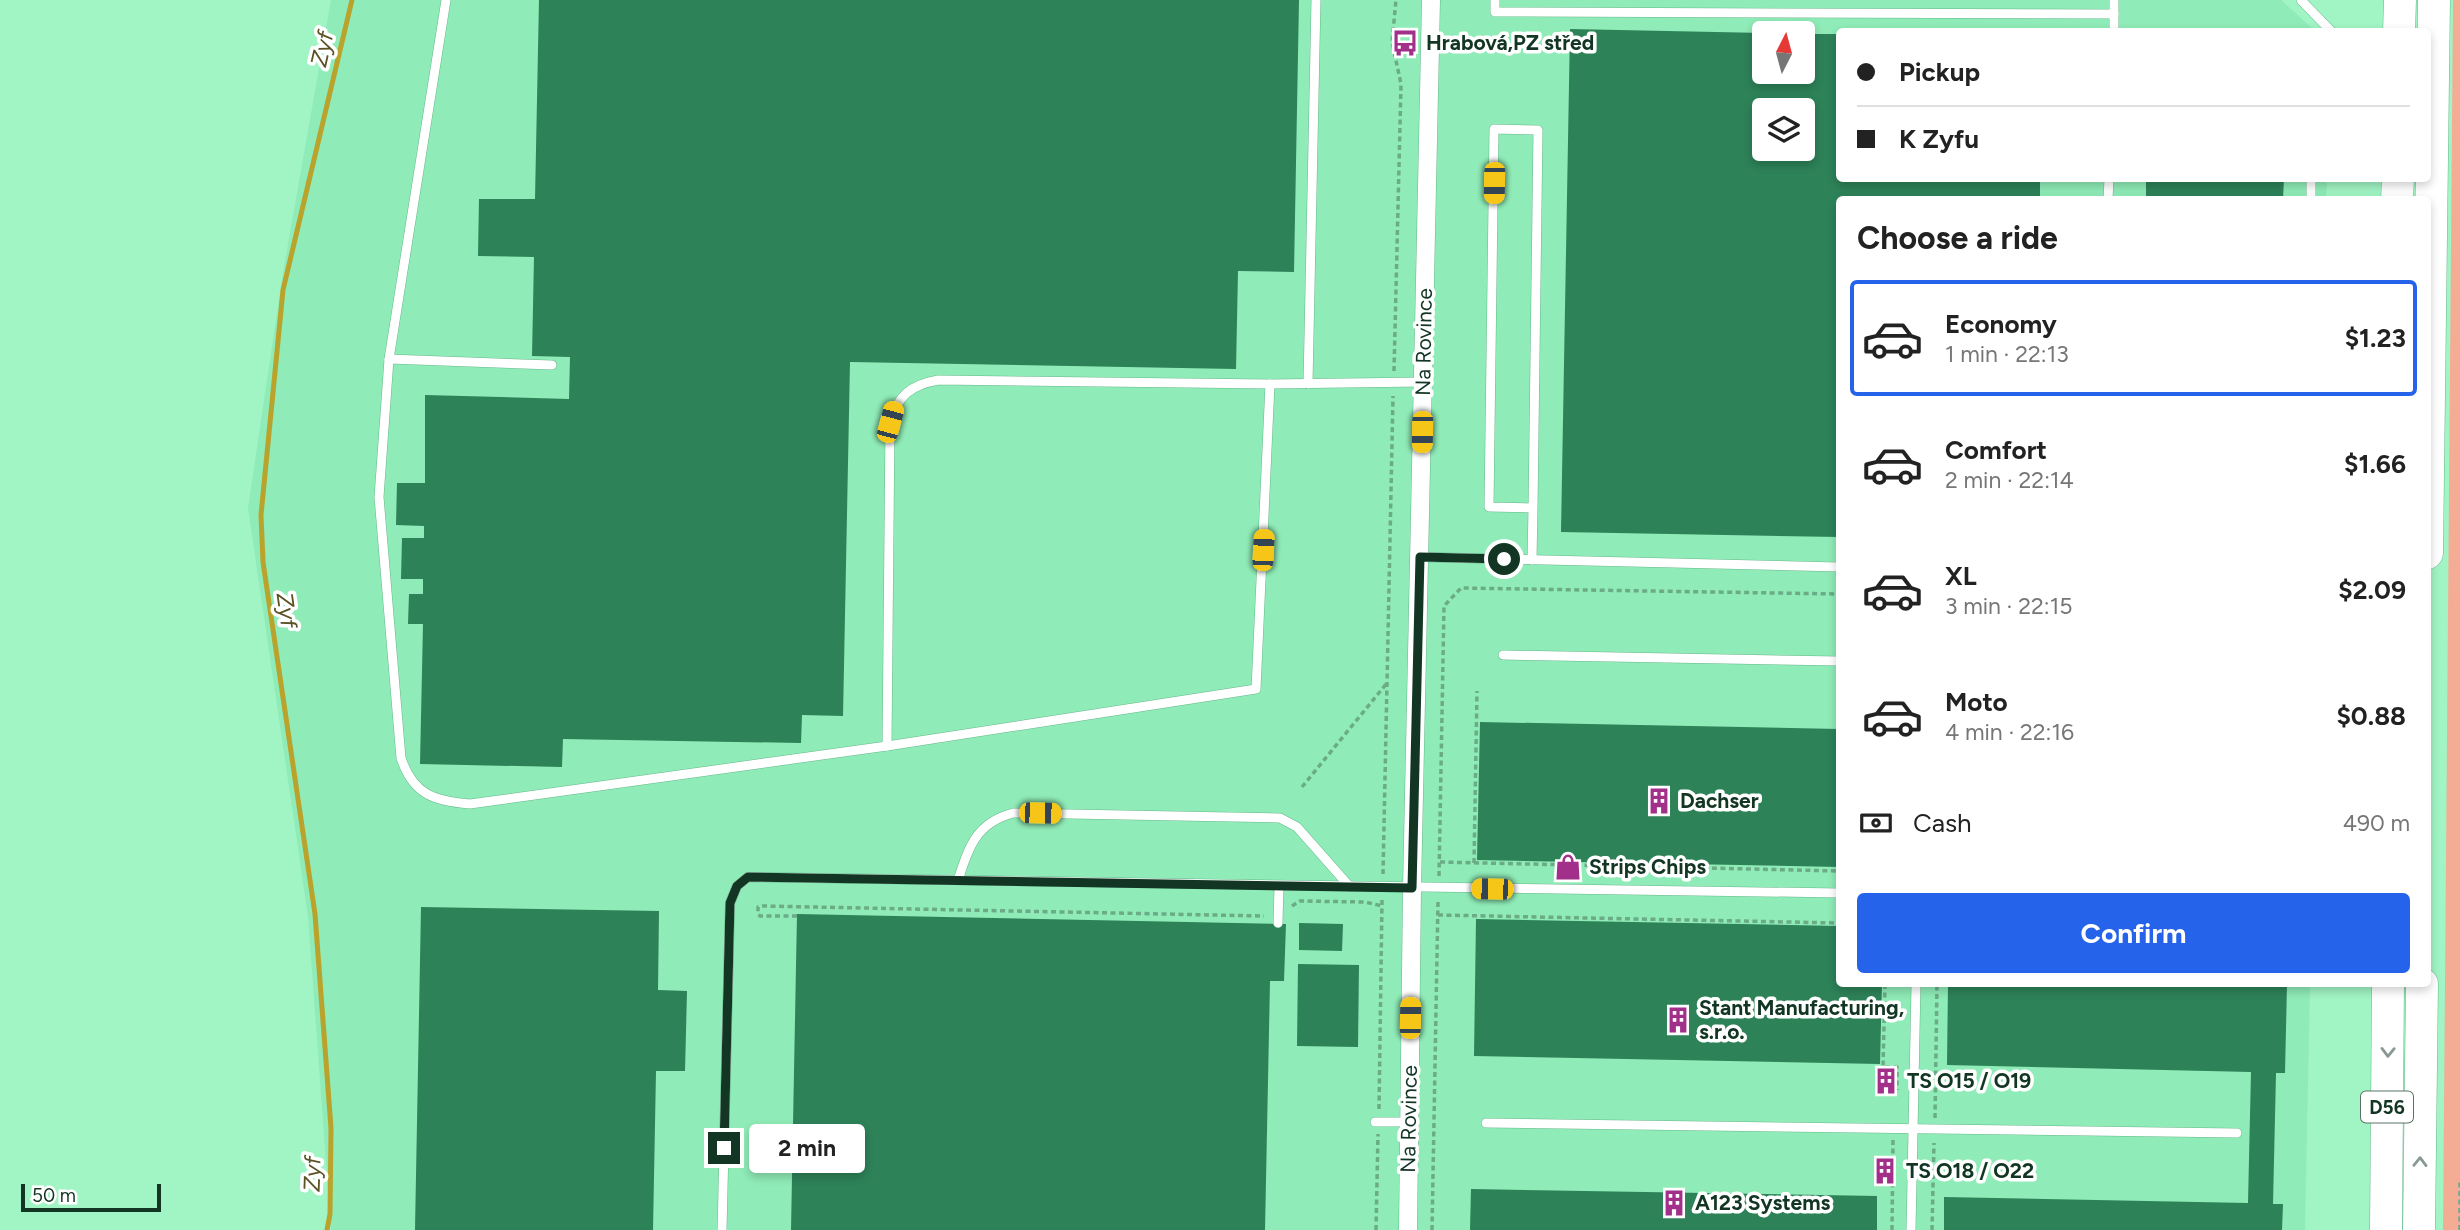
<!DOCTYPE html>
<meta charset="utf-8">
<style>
body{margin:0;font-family:Figtree,sans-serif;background:#f6f6f6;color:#222;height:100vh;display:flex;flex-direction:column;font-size:26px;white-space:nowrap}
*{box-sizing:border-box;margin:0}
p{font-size:23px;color:#767676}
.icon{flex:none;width:38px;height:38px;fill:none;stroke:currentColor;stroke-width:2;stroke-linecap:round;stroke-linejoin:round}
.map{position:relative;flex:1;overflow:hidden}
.drawer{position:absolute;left:1836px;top:196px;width:595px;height:791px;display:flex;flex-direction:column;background:#fff;border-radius:7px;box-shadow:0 4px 10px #0003}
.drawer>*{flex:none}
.guide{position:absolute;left:1836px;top:28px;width:595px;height:154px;border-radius:7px;box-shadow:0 4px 10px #0003;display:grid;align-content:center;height:154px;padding:0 21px;background:#fff}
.needle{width:46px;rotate:6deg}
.buttons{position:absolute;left:1752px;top:21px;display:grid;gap:14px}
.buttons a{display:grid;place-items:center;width:63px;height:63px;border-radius:7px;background:#fff;box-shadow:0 4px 10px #0003;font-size:35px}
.scale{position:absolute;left:21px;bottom:18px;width:140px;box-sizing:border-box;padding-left:7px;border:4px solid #133624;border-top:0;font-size:19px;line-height:24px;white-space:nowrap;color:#133624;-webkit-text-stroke:5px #fff;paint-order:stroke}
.end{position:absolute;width:32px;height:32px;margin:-16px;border:9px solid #133624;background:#fff;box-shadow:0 0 0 4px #fff}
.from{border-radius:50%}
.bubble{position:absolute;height:49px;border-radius:7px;background:#fff;box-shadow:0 4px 10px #0003;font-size:23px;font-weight:700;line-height:49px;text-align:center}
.car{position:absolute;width:21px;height:42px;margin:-21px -10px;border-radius:9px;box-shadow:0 0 5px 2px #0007;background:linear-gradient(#f5c518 24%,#345 0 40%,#f5c518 0 76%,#345 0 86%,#f5c518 0)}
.guide b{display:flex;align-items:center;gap:24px;height:66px;font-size:26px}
.guide b+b{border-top:2px solid #e0e0e0}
.guide i{width:18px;height:18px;background:#222}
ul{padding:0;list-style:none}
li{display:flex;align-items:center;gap:21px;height:116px;margin:0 14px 10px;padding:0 7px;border:4px solid transparent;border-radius:7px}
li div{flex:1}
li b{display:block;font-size:26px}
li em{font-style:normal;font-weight:700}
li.on{border-color:#2563eb}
li>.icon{width:63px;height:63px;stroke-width:1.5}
h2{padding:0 21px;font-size:32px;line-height:84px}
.pay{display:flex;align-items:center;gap:18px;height:77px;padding:0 21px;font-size:26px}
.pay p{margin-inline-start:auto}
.primary-button{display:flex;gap:14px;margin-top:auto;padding:14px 21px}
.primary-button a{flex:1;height:80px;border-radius:7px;background:#2563eb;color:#fff;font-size:28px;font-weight:700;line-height:80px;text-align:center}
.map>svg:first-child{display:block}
.built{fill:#8febb7;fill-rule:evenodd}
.green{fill:#f5ac95}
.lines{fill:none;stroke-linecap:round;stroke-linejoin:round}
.stream{stroke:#b9a32c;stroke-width:5}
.building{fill:#2d8258;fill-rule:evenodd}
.lane-casing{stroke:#66b88b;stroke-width:10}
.street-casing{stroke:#66b88b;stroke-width:19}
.highway-casing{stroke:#66b88b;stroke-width:33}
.path{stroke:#6bac87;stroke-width:3.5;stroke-dasharray:5 3.5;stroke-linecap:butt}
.lane{stroke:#fff;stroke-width:9}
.street{stroke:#fff;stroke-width:18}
.highway{stroke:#fff;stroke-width:32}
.oneway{stroke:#899a92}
.route{stroke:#133624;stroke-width:9}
.labels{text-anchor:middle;stroke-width:7;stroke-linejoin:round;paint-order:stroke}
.shield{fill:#fff;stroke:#5a7266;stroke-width:2}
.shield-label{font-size:19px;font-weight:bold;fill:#133624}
.poi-label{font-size:21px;font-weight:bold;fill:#133624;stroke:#fff;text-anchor:start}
.street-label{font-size:21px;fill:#133624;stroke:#fff}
.water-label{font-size:23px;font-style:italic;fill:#5a5124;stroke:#fff}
</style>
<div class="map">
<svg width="2460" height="1230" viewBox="0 0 2460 1230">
<rect width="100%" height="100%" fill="#a1f4c4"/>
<path class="built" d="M331,0H2281L2315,31L1839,32V178L2327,179L2326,200H1839V984H2310L2305,1230H331L308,916L248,508L283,273ZM1764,33H1802V72H1764ZM1764,110H1802V149H1764Z"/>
<polygon class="green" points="2453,0 2460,0 2460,1230 2443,1230"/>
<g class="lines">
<polyline class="stream" points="327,1230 330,1214 331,1128 315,914 263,562 261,515 283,290 352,0"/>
</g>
<g class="building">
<polygon points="539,0 1299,0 1294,272 1238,271 1236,369 850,362 843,716 802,715 801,743 563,739 562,767 420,764 423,624 408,624 409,594 423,594 423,579 401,579 402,538 424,538 424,526 396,525 397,483 425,483 425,395 569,399 570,357 532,356 534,257 478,256 479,199 535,199"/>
<path d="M1570,29L1764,33V72H1802V34H1839V178H2040V200H1839V537L1561,532ZM1764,110H1802V149H1764Z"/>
<polygon points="2146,178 2284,178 2283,200 2146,200"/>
<polygon points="1480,722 1839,729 1839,867 1477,860"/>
<polygon points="421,907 659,911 658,990 687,991 685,1071 656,1071 653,1230 415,1230"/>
<polygon points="797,914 1286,924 1284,981 1270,981 1265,1230 791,1230"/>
<polygon points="1476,919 1839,926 1839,984 1882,984 1880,1064 1474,1056"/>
<polygon points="1299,923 1343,924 1342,951 1299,950"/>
<polygon points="1298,964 1359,965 1358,1047 1297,1046"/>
<polygon points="1948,984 2287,984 2285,1073 2276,1073 2273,1204 2283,1204 2282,1230 1944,1230 1944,1197 2248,1203 2251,1072 1947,1065"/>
<polygon points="1882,1070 1891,1070 1890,1091 1882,1091"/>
<polygon points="1889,1161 1888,1181 1880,1181 1881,1162"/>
<polygon points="1471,1189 1877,1196 1877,1230 1470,1230"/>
</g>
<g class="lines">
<g class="lane-casing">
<g id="lane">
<path d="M446,0L389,359L379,497L401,758C413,794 433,801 470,804L887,746L1256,689L1270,384"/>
<polyline points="1495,0 1495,12 2114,14"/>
<polyline points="2301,0 2332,32"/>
<polyline points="2114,32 2114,0"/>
<polyline points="2108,200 2109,178"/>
<polyline points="2311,200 2311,178"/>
<polyline points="389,359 552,365"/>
<polyline points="1308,384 1316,0"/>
<polyline points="1420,557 1839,567"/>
<polyline points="1532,560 1533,508 1538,130 1494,129 1489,507 1533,508"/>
<polyline points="1503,655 1839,661"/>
<path d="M887,746L890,422C898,395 911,385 938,380L1270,384L1423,382"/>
<path d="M958,880C969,847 976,823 1013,813L1280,818L1297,827L1350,887"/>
<polyline points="1278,923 1279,886"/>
<polyline points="1375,1122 1409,1122"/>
<polyline points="1486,1123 2237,1133"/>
<polyline points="722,1230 730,903 737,886 748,877 1839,893"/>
<polyline points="1911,1230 1916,984"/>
</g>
</g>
<g class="street-casing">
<polyline id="street" points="1408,1230 1412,888 1431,0"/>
</g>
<g class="highway-casing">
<g id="highway">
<polyline points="2399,32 2400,0"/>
<polyline points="2397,200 2398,178"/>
<polyline points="2427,553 2434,0"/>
<polyline points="2386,1230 2388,984"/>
<polyline points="2419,1230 2422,984"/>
</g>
</g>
<g class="path">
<polyline points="1394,371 1401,84 1392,42 1396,0"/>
<polyline points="1302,787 1387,683"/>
<polyline points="1440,862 1839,871"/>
<polyline points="1474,863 1477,691"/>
<polyline points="1383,874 1393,396"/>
<polyline points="1439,876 1444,606 1461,588 1839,594"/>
<polyline points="1292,906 1300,901 1365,902 1382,906"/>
<polyline points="1438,915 1839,923"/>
<polyline points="797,916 760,916 758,914 758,907 763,906 1264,916"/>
<polyline points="1885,984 1883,1067 1897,1067 1897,1090"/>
<polyline points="1379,1109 1382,900"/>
<polyline points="1935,1118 1937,984"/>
<polyline points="1376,1230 1378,1134"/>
<polyline points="1432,1230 1438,901"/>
<polyline points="1892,1230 1893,1140"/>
<polyline points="1932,1230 1934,1143"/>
<polyline points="2460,1230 2460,1179"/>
</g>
<use href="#lane" class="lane"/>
<use href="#street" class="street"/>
<use href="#highway" class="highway"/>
</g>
<defs><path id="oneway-chevron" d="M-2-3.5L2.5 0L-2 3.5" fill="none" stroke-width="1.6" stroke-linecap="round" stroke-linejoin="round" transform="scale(1.75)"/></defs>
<g class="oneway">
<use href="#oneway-chevron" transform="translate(2388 1052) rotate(91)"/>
<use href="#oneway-chevron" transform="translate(2420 1162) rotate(-89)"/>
</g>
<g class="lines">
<polyline class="route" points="724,1148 730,903 737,886 748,877 1412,888 1420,557 1504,559"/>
</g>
<defs>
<g id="bus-bare" transform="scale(2.1)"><path d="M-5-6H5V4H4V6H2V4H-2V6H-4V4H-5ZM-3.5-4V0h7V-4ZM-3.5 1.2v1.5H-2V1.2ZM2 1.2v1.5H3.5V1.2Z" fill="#a22f89" stroke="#fff" stroke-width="2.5" paint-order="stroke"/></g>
<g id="building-bare" transform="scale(2.1)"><path d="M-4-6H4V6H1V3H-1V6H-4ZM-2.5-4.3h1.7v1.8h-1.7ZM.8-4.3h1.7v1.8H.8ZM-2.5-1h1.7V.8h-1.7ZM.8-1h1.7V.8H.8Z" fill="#a22f89" stroke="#fff" stroke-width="2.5" paint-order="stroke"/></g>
<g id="shop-bare" transform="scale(2.1)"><path d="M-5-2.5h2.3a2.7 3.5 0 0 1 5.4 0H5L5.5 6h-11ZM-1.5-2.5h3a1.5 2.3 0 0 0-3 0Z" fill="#a22f89" stroke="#fff" stroke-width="2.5" paint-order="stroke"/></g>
</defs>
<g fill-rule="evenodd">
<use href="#bus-bare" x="1405" y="43"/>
<use href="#building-bare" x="1659" y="801"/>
<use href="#shop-bare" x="1568" y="867"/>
<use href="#building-bare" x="1678" y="1020"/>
<use href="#building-bare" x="1886" y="1081"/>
<use href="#building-bare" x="1885" y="1171"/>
<use href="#building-bare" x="1674" y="1203"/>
</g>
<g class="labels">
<rect class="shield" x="2361" y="1091.5" width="52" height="31" rx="5"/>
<g class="shield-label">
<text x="2387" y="1114">D56</text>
</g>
<g class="poi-label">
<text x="1426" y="50">Hrabová,PZ střed</text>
<text x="1680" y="808">Dachser</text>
<text x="1589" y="874">Strips Chips</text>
<text x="1699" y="1015">Stant Manufacturing,<tspan x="1699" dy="24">s.r.o.</tspan></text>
<text x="1907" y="1088">TS O15 / O19</text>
<text x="1906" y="1178">TS O18 / O22</text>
<text x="1695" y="1210">A123 Systems</text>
</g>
<g class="street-label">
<text transform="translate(1424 342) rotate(-89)" y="7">Na Rovince</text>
<text transform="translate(1409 1119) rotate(-89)" y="7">Na Rovince</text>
</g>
<g class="water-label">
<text transform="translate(322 49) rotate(-77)" y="8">Zyf</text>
<text transform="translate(287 610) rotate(82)" y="8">Zyf</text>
<text transform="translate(312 1174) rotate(-88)" y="8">Zyf</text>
</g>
</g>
</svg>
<div class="buttons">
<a><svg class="needle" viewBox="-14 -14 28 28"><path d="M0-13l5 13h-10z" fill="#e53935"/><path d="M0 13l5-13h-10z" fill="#767676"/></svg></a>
<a><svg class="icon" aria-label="layers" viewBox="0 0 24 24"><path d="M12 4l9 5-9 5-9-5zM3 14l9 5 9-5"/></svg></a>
</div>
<div class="scale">50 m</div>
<i class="end from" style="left:1504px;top:559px"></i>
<i class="end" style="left:724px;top:1148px"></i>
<div class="bubble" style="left:749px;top:1124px;width:116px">2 min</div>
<i class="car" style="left:1494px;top:183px;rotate:181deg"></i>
<i class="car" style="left:890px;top:422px;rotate:15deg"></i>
<i class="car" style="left:1422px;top:432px;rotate:181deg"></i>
<i class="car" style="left:1263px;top:550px;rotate:3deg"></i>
<i class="car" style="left:1040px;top:813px;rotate:91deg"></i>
<i class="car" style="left:1492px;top:889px;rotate:271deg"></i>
<i class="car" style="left:1410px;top:1018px;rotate:1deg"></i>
<div class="guide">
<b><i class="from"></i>Pickup</b>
<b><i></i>K Zyfu</b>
</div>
<section class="drawer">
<h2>Choose a ride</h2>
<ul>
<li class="on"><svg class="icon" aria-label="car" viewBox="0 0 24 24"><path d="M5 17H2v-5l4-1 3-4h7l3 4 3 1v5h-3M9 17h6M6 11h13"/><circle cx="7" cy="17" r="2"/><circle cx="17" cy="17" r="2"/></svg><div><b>Economy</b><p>1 min · 22:13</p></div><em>$1.23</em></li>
<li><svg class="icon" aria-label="car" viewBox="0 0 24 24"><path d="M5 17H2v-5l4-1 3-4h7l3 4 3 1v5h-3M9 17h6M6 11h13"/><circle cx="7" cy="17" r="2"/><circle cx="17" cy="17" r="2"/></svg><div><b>Comfort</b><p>2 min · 22:14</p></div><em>$1.66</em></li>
<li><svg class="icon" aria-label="car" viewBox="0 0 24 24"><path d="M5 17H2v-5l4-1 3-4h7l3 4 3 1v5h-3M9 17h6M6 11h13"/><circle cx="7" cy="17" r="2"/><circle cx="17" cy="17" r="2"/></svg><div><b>XL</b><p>3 min · 22:15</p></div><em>$2.09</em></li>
<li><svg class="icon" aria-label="car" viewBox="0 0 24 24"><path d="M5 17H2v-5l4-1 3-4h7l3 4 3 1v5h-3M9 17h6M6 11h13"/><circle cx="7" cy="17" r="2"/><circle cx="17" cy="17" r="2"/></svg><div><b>Moto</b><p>4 min · 22:16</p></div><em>$0.88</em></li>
</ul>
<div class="pay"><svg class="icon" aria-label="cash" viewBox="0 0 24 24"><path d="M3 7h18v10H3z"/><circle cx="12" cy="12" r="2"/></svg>Cash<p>490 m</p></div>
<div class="primary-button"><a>Confirm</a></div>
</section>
</div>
